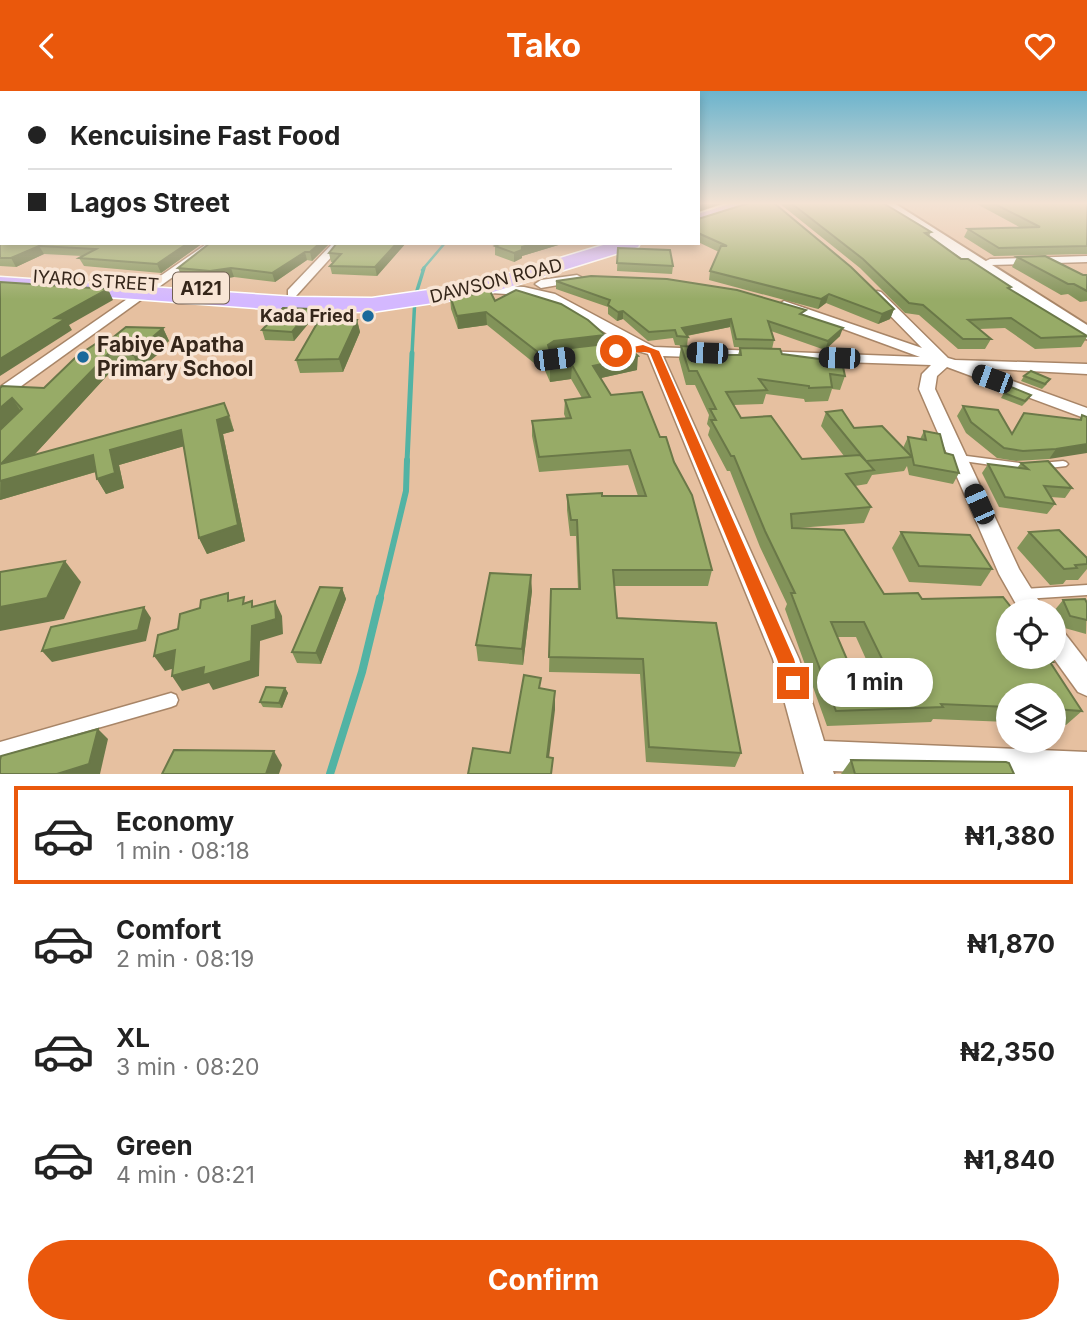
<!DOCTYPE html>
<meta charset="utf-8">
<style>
body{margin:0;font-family:Inter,sans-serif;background:#f2f2f2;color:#222;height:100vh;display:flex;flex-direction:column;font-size:26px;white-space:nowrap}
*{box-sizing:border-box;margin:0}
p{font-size:23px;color:#767676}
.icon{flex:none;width:38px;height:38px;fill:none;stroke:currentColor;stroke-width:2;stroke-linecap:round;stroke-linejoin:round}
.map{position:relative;height:683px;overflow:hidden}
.panel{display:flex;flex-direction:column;background:#fff;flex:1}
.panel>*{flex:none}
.banner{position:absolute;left:0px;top:0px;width:700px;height:154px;box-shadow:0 4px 10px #0003;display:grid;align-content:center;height:154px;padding:0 28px;background:#fff}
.buttons{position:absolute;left:996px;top:508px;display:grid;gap:14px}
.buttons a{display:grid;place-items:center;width:70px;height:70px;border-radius:50%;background:#fff;box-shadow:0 4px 10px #0003;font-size:35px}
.end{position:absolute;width:32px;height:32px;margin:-16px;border:9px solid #ea580c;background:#fff;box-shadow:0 0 0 4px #fff}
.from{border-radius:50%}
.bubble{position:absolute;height:49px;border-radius:24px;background:#fff;box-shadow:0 4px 10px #0003;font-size:23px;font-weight:700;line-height:49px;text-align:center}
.car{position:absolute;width:21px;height:42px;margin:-21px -10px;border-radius:9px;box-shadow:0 0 5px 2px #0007;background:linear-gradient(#222 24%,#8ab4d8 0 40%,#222 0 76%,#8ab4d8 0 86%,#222 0)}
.banner b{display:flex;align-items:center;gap:24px;height:66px;font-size:26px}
.banner b+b{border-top:2px solid #e0e0e0}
.banner i{width:18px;height:18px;background:#222}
ul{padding:12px 0 0;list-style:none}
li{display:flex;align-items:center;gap:21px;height:98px;margin:0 14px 10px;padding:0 14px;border:4px solid transparent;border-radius:0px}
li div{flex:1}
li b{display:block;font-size:26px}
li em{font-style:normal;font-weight:700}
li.active{border-color:#ea580c}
li>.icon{width:63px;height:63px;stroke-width:1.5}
.cta{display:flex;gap:14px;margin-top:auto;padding:14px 28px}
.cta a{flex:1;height:80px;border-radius:42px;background:#ea580c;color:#fff;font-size:28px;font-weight:700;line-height:80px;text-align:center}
header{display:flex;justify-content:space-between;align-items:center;height:91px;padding:0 28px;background:#ea580c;color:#fff;font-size:32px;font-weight:700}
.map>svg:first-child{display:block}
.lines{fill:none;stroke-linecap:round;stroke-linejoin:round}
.stream-far4{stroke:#52b3a4;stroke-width:2.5}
.stream-far3{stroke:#52b3a4;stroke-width:3.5}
.stream-far2{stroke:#52b3a4;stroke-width:5}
.stream-far1{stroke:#52b3a4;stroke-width:6}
.stream{stroke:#52b3a4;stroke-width:8}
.lane-casing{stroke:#a88567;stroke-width:3}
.street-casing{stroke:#a88567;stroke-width:3}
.secondary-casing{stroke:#a88567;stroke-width:4}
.highway-casing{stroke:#fff;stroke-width:3}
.lane{fill:#fff;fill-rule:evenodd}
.street{fill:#fff;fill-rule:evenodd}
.secondary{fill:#fff;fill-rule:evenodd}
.highway{fill:#d4b8ff;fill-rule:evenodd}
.wall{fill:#829359;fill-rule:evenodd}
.shaded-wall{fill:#6a7848}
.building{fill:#97ab67;stroke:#6a7848;stroke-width:2;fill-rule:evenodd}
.route{fill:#ea580c}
.poi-dot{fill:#1a699b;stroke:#f8e5d5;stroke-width:2.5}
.labels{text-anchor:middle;stroke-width:7;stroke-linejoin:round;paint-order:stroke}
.far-street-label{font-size:18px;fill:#35261a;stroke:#f8e5d5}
.far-poi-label{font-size:18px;font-weight:bold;fill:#35261a;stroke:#f8e5d5;text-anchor:end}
.shield{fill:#f8e5d5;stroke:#705f52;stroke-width:2}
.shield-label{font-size:19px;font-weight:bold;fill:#35261a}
.poi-label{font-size:21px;font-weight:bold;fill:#35261a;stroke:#f8e5d5;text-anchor:start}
</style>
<header><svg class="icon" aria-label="back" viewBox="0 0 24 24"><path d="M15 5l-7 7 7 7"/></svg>Tako<svg class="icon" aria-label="heart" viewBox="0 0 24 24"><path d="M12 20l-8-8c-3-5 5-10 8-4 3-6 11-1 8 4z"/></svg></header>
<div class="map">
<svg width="1087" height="683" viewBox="0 0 1087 683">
<rect width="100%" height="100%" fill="#e6c0a0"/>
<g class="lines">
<polyline class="stream-far4" points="422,179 445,152"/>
<polyline class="stream-far3" points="412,263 415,206 424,177"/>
<polyline class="stream-far2" points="407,371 412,262"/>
<polyline class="stream-far1" points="380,508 406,400 407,369"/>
<polyline class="stream" points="330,683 362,581 380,507"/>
<g class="lane-casing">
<g id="lane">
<polygon points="959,364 1027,373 1032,376 1027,379 956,369 954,367"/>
<polygon points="1063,370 1066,371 1068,373 1066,375 1041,378 1036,375 1041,372"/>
<polygon points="1087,494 1087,504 1024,508 1020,506 1018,503 1020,500 1024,498"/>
<polygon points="171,602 176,604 178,609 176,614 171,616 0,665 0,651"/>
</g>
</g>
<g class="street-casing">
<g id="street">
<polygon points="208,152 220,152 6,306 0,308 0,296"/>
<polygon points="333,152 344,152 296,205 288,205 288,199"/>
<polygon points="1087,165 1087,171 990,174 984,171 990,168"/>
<polygon points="577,184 581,186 581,190 541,197 535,193 541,189"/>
<polygon points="480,194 524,196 555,203 654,256 920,266 778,214 784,210 922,257 873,207 871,204 877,200 881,201 948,267 955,269 1087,273 1087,283 977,277 1087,317 1087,328 947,276 937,285 935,298 1019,478 1045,520 1020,520 999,483 919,298 922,283 931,274 663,265 799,568 824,650 1087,661 1087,683 908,683 833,680 834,683 804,683 773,568 648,263 638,260 547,209 524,204 476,201 476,195"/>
<polygon points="1054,537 1063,540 1087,571 1087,605 1078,601 1052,565"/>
</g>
</g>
<g class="secondary-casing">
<polygon id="secondary" points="879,112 894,112 1087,234 1087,248 1080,246"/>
</g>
<g class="highway-casing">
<g id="highway">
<polygon points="732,112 756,112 754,115 698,134 698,123"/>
<polygon points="610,152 640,152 638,156 480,205 372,221 295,220 0,198 0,186 295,206 372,207 477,192"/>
</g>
</g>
<use href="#lane" class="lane"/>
<use href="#street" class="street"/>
<use href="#secondary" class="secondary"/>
<use href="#highway" class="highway"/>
</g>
<g class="wall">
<polygon points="779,112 883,112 931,141 929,145 961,168 1011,196 1010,198 1087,246 1081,256 1035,258 1005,237 979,238 991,248 985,258 958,258 919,224 905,222 860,177"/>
<polygon points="975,112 1087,112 1087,163 994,165 964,146 968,138 1021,137"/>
<polygon points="698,128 894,218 890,228 878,233 826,212 818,218 709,189 710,180 719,161 698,151"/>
<polygon points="0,149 2,152 203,152 161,182 84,175 79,167 82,165 44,163 16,176 0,175"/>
<polygon points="210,152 330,152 312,170 307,169 275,191 234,186 214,189 182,186 178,177"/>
<polygon points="406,152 377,185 332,183 330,175 334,171 331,171 329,162"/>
<polygon points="498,152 565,152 522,165 522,167 514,171 495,164 495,155 499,154"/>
<polygon points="618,157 673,175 672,183 617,180"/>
<polygon points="1017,166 1083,184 1087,184 1087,210 1080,211 1068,203 1061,204 1012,176"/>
<polygon points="556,190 805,224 840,245 825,259 771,240 774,249 772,258 734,256 730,236 687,245 688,246 687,255 675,254 673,247 648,250 623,228 617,230 608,223 608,216 556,198"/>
<polygon points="475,198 495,210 605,244 604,253 637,279 601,287 611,304 660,346 674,371 712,479 708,495 614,495 617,527 741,662 735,676 646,671 640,583 549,581 551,498 578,498 576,445 570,445 567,419 567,404 638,405 628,374 539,381 532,345 532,330 566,328 564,323 565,309 582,307 571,288 550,291 543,275 539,276 487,234 458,238 451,218 450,205 475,203"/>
<polygon points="313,227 294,250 265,249 262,239"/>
<polygon points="357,229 360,241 343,281 300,282 296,269"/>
<polygon points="163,237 169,250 156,261 157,264 140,278 115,276 34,364 230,326 234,340 223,343 245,450 207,463 199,447 184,355 119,374 124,397 106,403 97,388 96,381 0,409 0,297 44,297 111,248"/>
<path d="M681,255L706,264H738L740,257L782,263L845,285L840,299L832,298L828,310L805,311L804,308L766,303L763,313L733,314L741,327L802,368L844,365L821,335L826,321L854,337L903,357L908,346L920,348L924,340L945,362L959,382L953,393L909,384L907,375L904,380L872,384L867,393L855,395L871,416L864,432L797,437L884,503L922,508L1053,571L1051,573L1082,620L1066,634H1054V604H1008V631L933,628L931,631L827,635L785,518L787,513L760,456L730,380H727L708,344L710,337L707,333L709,324L695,294H686L679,268ZM837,546H856L870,577L851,578Z"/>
<polygon points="1024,285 1047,293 1042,298 1021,290"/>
<polygon points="1004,302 1031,304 1028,309 1022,315 1001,307"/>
<polygon points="963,315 1012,342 1079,329 1082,324 1087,326 1049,368 1016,370 997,367 966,342 957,325"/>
<polygon points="1021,372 1072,397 1065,407 1050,406 1055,413 1047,423 999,416 982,382 988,373 1017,377"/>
<polygon points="901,441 992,478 981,495 909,491 892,457"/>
<polygon points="1029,441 1087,467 1087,478 1078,489 1066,489 1063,493 1050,494 1017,457"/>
<polygon points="342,497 346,508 321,573 297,572 292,561"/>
<polygon points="532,500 523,574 478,570 476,554"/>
<polygon points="1063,509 1087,512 1086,543 1061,536 1054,520"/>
<polygon points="285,597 288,602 282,617 263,616 260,611"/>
<polygon points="851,669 1014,683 841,683"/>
</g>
<g class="shaded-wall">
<polygon points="702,112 724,112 698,121 698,113"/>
<polygon points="188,152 203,152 161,182 157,173"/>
<polygon points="320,152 330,152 312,170 310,161"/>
<polygon points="397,152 406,152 377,185 375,176"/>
<polygon points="535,152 565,152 522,165 522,167 514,171 514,162 522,156"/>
<polygon points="39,155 44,163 16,176 11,167"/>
<polygon points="305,161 307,169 275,191 272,182"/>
<polygon points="231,177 234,186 214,189 210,180"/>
<polygon points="108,198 113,209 69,234 72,239 0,285 0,268 55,227"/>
<polygon points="829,203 826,212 818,218 821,208"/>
<polygon points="311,218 313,227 294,250 292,241"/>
<polygon points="894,218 890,228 878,233 882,223"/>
<polygon points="623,220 623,228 617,230 618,221"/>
<polygon points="486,221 487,234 458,238 457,225"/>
<polygon points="731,228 730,236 680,246 682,237"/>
<polygon points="357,229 360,241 343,281 339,268"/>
<polygon points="163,237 169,250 156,261 157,264 140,278 133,264"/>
<polygon points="843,237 840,245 825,259 828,250"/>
<polygon points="605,244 604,257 548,267 548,254 554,250"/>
<polygon points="108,263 115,276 14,386 93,364 102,379 0,409 1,373"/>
<polygon points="638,265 637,279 592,289 593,275"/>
<polygon points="572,274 571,288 550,291 550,277"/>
<polygon points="12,307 22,322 0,339 0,317"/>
<polygon points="224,312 234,340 223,343 245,450 207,463 199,447 217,329"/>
<polygon points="181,339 188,354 119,374 124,397 106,403 97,388 110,359"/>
<polygon points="1087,353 1087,362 1049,368 1056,358"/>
<polygon points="65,470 81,491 64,528 0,540 0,516"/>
<polygon points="531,484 532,500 523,574 522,558"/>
<polygon points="342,497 346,508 321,573 316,562"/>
<polygon points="275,510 282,525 283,543 260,550 259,585 213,599 209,592 182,600 172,585 252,535"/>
<polygon points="144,516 151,527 146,550 52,571 42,560"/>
<polygon points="175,559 185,574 165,580 154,565"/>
<polygon points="285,597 288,602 282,617 279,612"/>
<polygon points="555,600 555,619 547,683 547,666"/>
<polygon points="98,638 108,648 100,683 57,683"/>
<polygon points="274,660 282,674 279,683 266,683"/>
</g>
<g class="building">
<rect x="0" y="112" width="2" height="24"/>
<polygon points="749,112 774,112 851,176 894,218 882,223 829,203 821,208 710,180 721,155 727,155 698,142 698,128"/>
<polygon points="791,112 883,112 931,141 925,142 961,168 968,168 1011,196 1008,197 1087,245 1041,247 1011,227 968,229 991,248 963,248 923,214 909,212 863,168"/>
<polygon points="993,112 1087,112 1087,155 999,157 968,138 1040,136"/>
<polygon points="2,148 2,152 188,152 157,173 79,167 96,158 39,155 11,167 0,167 0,149"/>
<polygon points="210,152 320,152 310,161 305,161 272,182 231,177 210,180 178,177"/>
<polygon points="337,152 397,152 375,176 330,175 341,163 329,162"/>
<polygon points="502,152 535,152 522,156 522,159 514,162 495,155"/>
<polygon points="618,157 670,159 673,175 617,172"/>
<polygon points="1045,165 1083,184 1087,184 1087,200 1074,193 1068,193 1017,166"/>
<polygon points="591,185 667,188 737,199 806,219 800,223 843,237 828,250 768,230 774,249 736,248 731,228 682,237 688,246 677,245 675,239 649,241 623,220 618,221 608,214 610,209 556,190"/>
<polygon points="0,191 108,198 55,227 65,228 0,268"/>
<polygon points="488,196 495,210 516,199 561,213 588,229 605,244 554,250 548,254 549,257 554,259 614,252 619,256 625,254 638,265 593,275 611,304 642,301 660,346 666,346 674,371 692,404 712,479 613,479 617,527 716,532 741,662 649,656 643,568 549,566 551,498 580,498 577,429 571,429 567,404 602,402 602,405 646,405 630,359 539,366 532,330 571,327 565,309 590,306 572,274 550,277 543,262 539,262 486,221 457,225 450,205 477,203 475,198"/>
<polygon points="283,217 311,218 292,241 262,239"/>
<polygon points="319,229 357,229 339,268 296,269"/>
<polygon points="126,236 163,237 147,251 151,251 133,264 108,263 1,373 224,312 229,325 217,329 238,434 199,447 181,339 110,359 115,382 97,388 93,364 0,390 0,339 22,318 12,307 0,317 0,297 2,295 44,297 77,265 103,248 111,248"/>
<path d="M681,255L699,256L706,264H741L740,257L780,258L782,263L842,271L845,285L830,283L832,296L809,297V295L759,288L767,299L726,301L741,327L771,325L802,368L860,364L866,370L826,321L842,319L854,337L882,335L912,366L866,370L874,379L846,383L871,416L791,423L792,437L844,439L884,503L918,502L922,508L1003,506L1014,520H1008V565H1048L1053,571H1050L1082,620L1054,618V604H1008V616L941,613L943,616L836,620L791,502H795L765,440L734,365H731L711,329H716L710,318H716L697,280H689ZM831,531H864L886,576L851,578Z"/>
<polygon points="1031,280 1050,288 1045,293 1024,285"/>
<polygon points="1011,296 1031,304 1025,310 1004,302"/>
<polygon points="963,315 998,319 1012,343 1024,322 1081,329 1082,324 1087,326 1087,353 1056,358 1023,360 1004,357 971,331"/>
<polygon points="924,340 940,343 945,362 953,364 959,382 914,374 908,346 926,349"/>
<polygon points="1048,370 1072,397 1044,395 1055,413 1005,406 988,373 1028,378 1021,372"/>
<polygon points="1059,439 1087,467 1087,473 1075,474 1077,477 1064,478 1029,441"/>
<polygon points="901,441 970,444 992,478 919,475"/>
<polygon points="65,470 47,507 0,516 0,481"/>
<polygon points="490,482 531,484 522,558 476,554"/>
<polygon points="320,496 342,497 316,562 292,561"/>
<polygon points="228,502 228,510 244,506 243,513 252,510 252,516 275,510 276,528 252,535 251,570 203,584 204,576 172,585 175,559 154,565 158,544 178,538 180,523 200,517 201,509"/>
<polygon points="1085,508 1087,512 1087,529 1070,525 1063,509"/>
<polygon points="144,516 138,539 42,560 51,536"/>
<polygon points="524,584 541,587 539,597 555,600 547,666 553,667 551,683 468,683 473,657 510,662"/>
<polygon points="266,596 285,597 279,612 260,611"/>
<polygon points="98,638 89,673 57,683 0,683 0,669 1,665"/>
<polygon points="174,659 274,660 266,683 162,683"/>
<polygon points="851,669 1006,671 1009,672 1014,683 855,683"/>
</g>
<linearGradient id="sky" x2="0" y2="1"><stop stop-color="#6cb4cd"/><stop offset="0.54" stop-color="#f4e3d4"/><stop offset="1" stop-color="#f4e3d4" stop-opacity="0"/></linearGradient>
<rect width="1087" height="208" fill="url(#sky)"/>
<path class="route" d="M643,254L659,260L794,568L801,592L799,598L793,600L787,598L777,568L650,262C638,258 622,267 612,260Z"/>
<g class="poi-dot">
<circle cx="368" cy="225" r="7"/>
<circle cx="83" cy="266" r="7"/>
</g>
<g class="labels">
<g class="far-street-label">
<text transform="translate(96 190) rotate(4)" y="6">IYARO STREET</text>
<text transform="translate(496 190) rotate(-14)" y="6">DAWSON ROAD</text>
</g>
<g class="far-poi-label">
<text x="354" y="231">Kada Fried</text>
</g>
<rect class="shield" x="173" y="181.5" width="56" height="31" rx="5"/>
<g class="shield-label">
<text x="201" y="204">A121</text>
</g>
<g class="poi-label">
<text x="97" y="261">Fabiye Apatha<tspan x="97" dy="24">Primary School</tspan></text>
</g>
</g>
</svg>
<div class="buttons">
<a><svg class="icon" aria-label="locate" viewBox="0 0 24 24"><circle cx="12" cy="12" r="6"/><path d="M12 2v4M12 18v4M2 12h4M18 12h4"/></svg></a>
<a><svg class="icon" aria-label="layers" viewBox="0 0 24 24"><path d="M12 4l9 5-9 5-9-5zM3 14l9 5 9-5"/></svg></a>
</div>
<i class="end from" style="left:616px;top:260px"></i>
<i class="end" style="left:793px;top:592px"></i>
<div class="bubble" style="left:817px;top:567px;width:116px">1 min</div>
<i class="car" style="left:707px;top:262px;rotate:272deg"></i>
<i class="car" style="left:839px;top:267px;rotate:272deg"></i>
<i class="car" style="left:554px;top:268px;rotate:83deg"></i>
<i class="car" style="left:992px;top:288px;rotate:290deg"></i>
<i class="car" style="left:979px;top:413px;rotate:336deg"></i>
<div class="banner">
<b><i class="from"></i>Kencuisine Fast Food</b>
<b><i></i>Lagos Street</b>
</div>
</div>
<section class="panel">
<ul>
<li class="active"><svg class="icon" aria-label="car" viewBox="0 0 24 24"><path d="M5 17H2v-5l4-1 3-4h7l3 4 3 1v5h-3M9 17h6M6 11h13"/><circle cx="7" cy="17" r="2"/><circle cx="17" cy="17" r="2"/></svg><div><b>Economy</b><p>1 min · 08:18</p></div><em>₦1,380</em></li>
<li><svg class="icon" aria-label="car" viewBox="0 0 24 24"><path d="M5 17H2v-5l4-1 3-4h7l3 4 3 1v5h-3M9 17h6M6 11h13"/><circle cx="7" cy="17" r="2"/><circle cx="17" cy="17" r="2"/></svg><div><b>Comfort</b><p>2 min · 08:19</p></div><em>₦1,870</em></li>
<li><svg class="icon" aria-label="car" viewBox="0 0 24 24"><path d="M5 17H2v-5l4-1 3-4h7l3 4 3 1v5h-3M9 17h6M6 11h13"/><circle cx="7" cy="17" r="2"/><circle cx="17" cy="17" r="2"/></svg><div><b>XL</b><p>3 min · 08:20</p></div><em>₦2,350</em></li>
<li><svg class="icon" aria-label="car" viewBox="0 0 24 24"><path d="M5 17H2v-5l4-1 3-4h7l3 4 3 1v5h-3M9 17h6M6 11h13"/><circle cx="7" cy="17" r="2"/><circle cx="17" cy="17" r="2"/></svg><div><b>Green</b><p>4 min · 08:21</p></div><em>₦1,840</em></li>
</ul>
<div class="cta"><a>Confirm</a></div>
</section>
